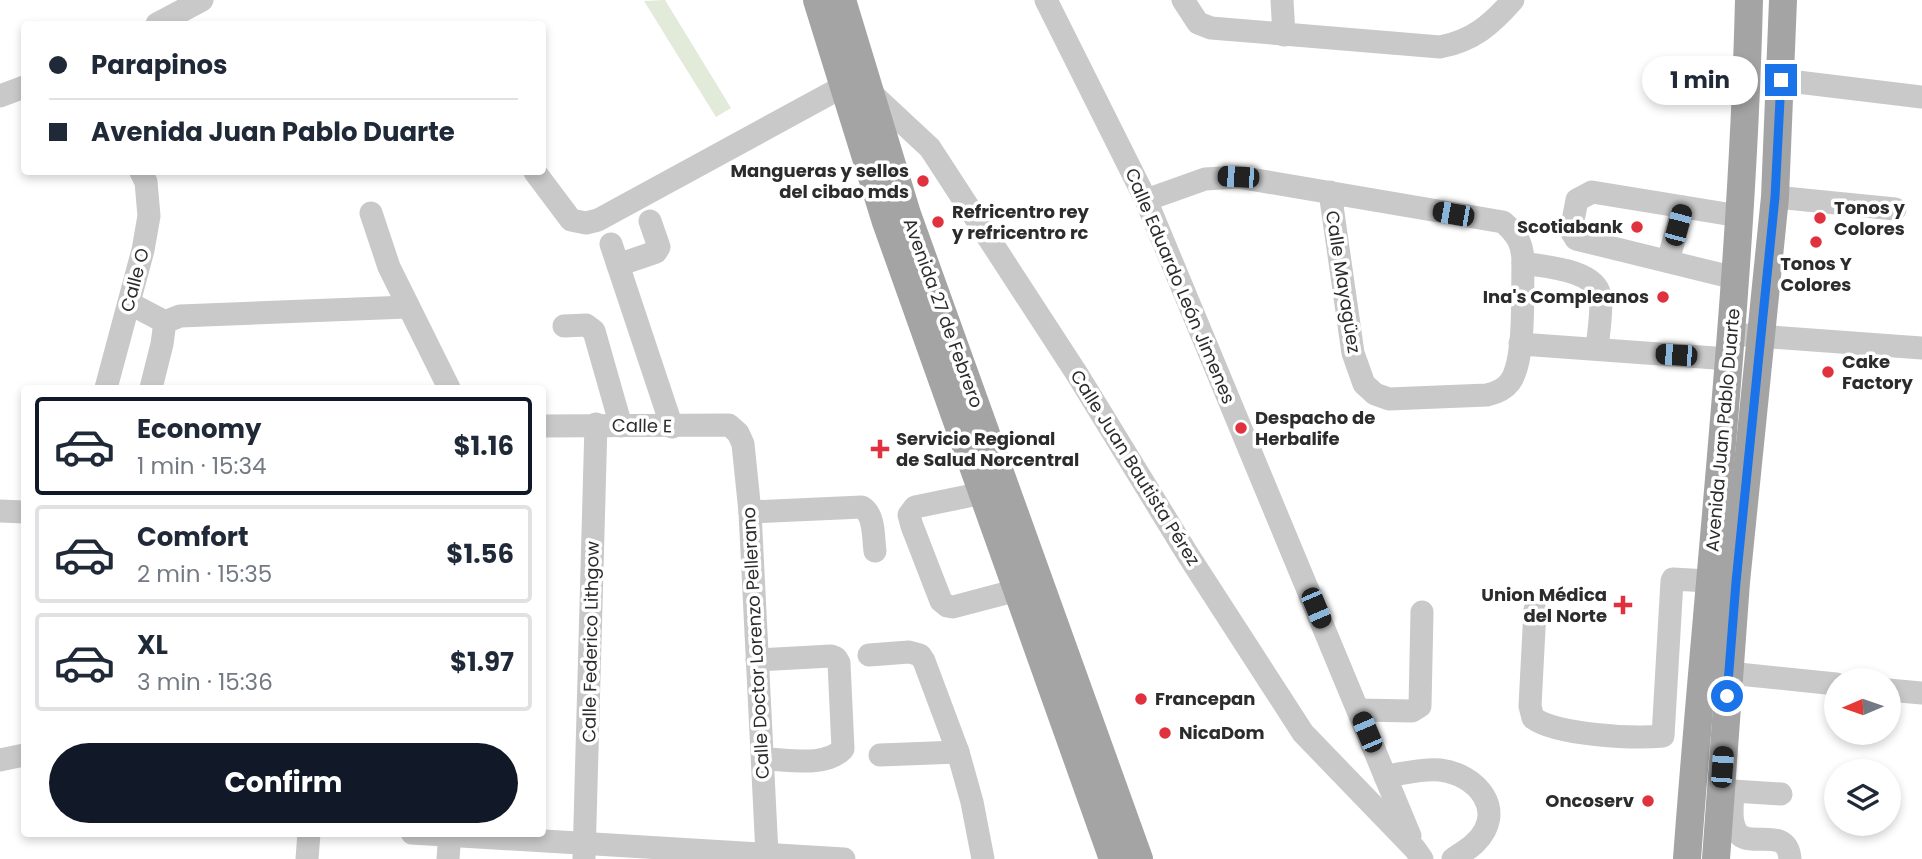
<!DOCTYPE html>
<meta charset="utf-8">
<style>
body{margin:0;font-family:Poppins,sans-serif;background:#f6f6f7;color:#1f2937;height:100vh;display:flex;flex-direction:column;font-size:26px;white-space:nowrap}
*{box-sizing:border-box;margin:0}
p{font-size:23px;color:#747a83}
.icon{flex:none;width:38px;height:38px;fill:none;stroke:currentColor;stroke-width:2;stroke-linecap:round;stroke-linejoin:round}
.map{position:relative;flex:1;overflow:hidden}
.drawer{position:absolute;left:21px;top:385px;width:525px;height:452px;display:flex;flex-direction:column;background:#fff;border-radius:7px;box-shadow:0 4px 10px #0003}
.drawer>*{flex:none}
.top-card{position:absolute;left:21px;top:21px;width:525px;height:154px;border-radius:7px;box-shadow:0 4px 10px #0003;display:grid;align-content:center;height:154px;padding:0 28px;background:#fff}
.needle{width:46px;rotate:268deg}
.fabs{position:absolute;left:1824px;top:668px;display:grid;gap:14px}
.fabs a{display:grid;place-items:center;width:77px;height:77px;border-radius:50%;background:#fff;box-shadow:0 4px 10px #0003;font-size:35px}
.end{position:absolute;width:32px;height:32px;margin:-16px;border:9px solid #1a73e8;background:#fff;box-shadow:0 0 0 4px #fff}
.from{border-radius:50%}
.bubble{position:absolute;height:49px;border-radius:24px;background:#fff;box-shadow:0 4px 10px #0003;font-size:23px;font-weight:700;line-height:49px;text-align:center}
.car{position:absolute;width:21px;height:42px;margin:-21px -10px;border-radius:9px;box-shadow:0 0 5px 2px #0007;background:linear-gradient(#222 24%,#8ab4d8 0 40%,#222 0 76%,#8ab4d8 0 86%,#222 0)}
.top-card b{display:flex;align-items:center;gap:24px;height:66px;font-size:26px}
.top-card b+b{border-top:2px solid #e0e1e3}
.top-card i{width:18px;height:18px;background:#1f2937}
ul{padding:12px 0 0;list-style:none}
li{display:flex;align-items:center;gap:21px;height:98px;margin:0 14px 10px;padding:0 14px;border:4px solid #e0e1e3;border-radius:7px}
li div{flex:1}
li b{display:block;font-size:26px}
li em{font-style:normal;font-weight:700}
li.active{border-color:#111827}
li>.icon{width:63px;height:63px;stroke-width:1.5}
.button{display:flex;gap:14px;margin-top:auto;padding:14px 28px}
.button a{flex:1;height:80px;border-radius:42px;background:#111827;color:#fff;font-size:28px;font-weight:700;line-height:80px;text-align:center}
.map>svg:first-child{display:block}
.green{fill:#e2ead9}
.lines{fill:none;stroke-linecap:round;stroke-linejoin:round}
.minor{stroke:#c9c9c9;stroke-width:23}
.major{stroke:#a4a4a4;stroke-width:28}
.route{stroke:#1a73e8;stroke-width:9}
.poi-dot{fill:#e0313e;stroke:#fff;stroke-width:2.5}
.labels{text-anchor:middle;stroke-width:7;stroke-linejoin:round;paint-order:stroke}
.poi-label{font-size:18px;font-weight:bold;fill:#2c2c2c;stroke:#fff;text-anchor:start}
.street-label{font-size:18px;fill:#2c2c2c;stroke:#fff}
</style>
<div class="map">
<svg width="1922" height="859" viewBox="0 0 1922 859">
<rect width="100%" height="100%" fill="#fff"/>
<polygon class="green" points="665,0 731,108 716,117 644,1"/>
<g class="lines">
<g class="minor">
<polyline points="1046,0 1146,200 1410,836"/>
<path d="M1183,0L1198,23L1211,28L1440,47C1473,41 1492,24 1513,0"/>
<polyline points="1282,0 1284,35"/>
<polyline points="157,24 202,0"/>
<polyline points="1781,80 1922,97"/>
<polyline points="0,96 24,87"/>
<polyline points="535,172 571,220 586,223 598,220 844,86 871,93 930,148 1077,374 1188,555 1303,733 1415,849 1422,859"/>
<polyline points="1775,197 1895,209"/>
<path d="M1146,200L1205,179L1238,177L1503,222C1517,234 1523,244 1523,263C1522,291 1526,360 1510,382C1504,390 1496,393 1487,395L1389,399L1375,394L1364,384L1353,353L1330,192"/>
<polyline points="371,213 389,267 449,388"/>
<polyline points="611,244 672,427"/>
<polyline points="1668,261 1683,207"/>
<path d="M1523,263C1545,267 1594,269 1600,295C1603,308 1598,335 1597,349"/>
<polyline points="618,265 656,252 659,247 650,221"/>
<polyline points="1735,278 1576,239 1571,231 1577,200 1592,192 1739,216"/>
<polyline points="129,303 165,322"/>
<polyline points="564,326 586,325 594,331 621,426"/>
<polyline points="1744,335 1922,348"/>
<polyline points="1520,344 1729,359"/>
<polyline points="106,388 143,250 149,216 146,182 141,172"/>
<polyline points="151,388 162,344 165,322 180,316 407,307"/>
<polyline points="542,426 729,425 738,433 743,444 750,512 767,854"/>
<polyline points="983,493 915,507 909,515 912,526 941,601 947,606 953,607 1017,590"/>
<polyline points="0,511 24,512"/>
<path d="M750,512L862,507C875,515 873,537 875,551"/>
<path d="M1535,610L1530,706L1533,718C1557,735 1633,739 1663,736L1672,581L1673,579L1725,582"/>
<polyline points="869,655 909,652 920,655 924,661 958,752 972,802 983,859"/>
<path d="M757,660L831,656L836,658L839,663L843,749C825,768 787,759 763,759"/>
<polyline points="1729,673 1836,684"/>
<polyline points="1888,690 1922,693"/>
<polyline points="1358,710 1412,711 1420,706 1422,612"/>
<polyline points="880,755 958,752"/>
<polyline points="0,760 24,755"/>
<path d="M1385,776C1402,774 1423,768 1440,770C1477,774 1508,811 1475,843C1469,849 1460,854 1453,859"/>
<path d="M1730,791H1733C1733,802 1730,815 1734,826C1742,855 1787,821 1790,859"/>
<polyline points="1733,791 1781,794"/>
<polyline points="412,833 844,859"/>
<polyline points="307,859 309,833"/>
<polyline points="448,859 450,833"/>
<polyline points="584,859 596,424"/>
</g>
<g class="major">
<polyline points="817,0 886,222 1113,859"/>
<polyline points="842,0 907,214 1139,859"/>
<path d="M1687,859C1708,573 1742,287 1749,0"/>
<polyline points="1716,859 1736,582 1775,197 1783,0"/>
</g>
</g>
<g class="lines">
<polyline class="route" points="1727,696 1736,582 1775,197 1781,80"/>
</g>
<g class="poi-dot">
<circle cx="923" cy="181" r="7"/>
<circle cx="1820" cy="218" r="7"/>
<circle cx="938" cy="222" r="7"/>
<circle cx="1637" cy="227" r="7"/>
<circle cx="1816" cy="242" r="7"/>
<circle cx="1663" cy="297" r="7"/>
<circle cx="1828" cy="372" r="7"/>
<circle cx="1241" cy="428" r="7"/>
<path d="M876.5 438.5h7v7h7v7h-7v7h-7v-7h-7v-7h7z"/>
<path d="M1619.5 594.5h7v7h7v7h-7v7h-7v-7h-7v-7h7z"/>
<circle cx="1141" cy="699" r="7"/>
<circle cx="1165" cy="733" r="7"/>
<circle cx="1648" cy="801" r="7"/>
</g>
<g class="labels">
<g class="poi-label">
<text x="909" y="177" text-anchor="end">Mangueras y sellos<tspan x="909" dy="21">del cibao mds</tspan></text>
<text x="1834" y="214">Tonos y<tspan x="1834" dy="21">Colores</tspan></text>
<text x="952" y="218">Refricentro rey<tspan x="952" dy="21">y refricentro rc</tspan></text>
<text x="1623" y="233" text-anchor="end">Scotiabank</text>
<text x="1816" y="270" text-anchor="middle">Tonos Y<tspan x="1816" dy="21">Colores</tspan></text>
<text x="1649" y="303" text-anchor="end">Ina's Compleanos</text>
<text x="1842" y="368">Cake<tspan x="1842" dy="21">Factory</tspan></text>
<text x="1255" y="424">Despacho de<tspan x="1255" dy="21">Herbalife</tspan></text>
<text x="896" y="445">Servicio Regional<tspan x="896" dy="21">de Salud Norcentral</tspan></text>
<text x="1607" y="601" text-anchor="end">Union Médica<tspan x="1607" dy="21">del Norte</tspan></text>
<text x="1155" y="705">Francepan</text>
<text x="1179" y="739">NicaDom</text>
<text x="1634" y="807" text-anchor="end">Oncoserv</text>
</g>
<g class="street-label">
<text transform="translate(135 280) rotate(-75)" y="6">Calle O</text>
<text transform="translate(1343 282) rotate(81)" y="6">Calle Mayagüez</text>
<text transform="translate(1180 286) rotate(67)" y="6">Calle Eduardo León Jimenes</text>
<text transform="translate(943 313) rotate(70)" y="6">Avenida 27 de Febrero</text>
<text transform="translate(642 426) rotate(1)" y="6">Calle E</text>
<text transform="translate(1723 430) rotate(-85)" y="6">Avenida Juan Pablo Duarte</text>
<text transform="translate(1135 468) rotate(58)" y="6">Calle Juan Bautista Pérez</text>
<text transform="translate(591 642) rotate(-89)" y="6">Calle Federico Lithgow</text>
<text transform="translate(756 643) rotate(-93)" y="6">Calle Doctor Lorenzo Pellerano</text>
</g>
</g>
</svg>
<div class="fabs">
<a><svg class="needle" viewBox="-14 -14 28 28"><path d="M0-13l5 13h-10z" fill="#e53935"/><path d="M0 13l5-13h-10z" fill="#747a83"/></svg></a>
<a><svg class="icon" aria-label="layers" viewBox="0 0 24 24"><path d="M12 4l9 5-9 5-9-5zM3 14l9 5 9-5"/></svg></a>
</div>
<i class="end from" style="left:1727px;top:696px"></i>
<i class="end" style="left:1781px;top:80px"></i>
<div class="bubble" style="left:1642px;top:56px;width:116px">1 min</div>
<i class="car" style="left:1238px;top:177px;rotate:273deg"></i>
<i class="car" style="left:1453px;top:214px;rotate:280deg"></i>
<i class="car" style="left:1678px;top:225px;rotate:15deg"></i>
<i class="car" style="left:1676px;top:355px;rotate:274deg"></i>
<i class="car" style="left:1316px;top:608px;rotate:157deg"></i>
<i class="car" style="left:1367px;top:732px;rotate:337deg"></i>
<i class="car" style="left:1722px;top:767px;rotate:4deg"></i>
<div class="top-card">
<b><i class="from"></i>Parapinos</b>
<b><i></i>Avenida Juan Pablo Duarte</b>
</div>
<section class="drawer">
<ul>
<li class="active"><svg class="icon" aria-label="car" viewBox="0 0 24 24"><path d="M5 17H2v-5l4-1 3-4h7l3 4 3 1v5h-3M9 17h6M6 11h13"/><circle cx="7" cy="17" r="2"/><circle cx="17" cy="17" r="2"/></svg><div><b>Economy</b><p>1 min · 15:34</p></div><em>$1.16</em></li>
<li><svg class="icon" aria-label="car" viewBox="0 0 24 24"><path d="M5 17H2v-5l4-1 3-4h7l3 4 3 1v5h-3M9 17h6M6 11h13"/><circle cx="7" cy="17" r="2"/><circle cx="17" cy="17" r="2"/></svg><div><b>Comfort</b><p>2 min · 15:35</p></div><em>$1.56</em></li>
<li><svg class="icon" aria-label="car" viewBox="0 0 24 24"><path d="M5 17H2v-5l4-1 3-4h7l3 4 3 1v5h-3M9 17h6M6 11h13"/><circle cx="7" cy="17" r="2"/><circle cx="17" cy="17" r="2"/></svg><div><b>XL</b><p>3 min · 15:36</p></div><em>$1.97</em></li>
</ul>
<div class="button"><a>Confirm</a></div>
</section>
</div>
